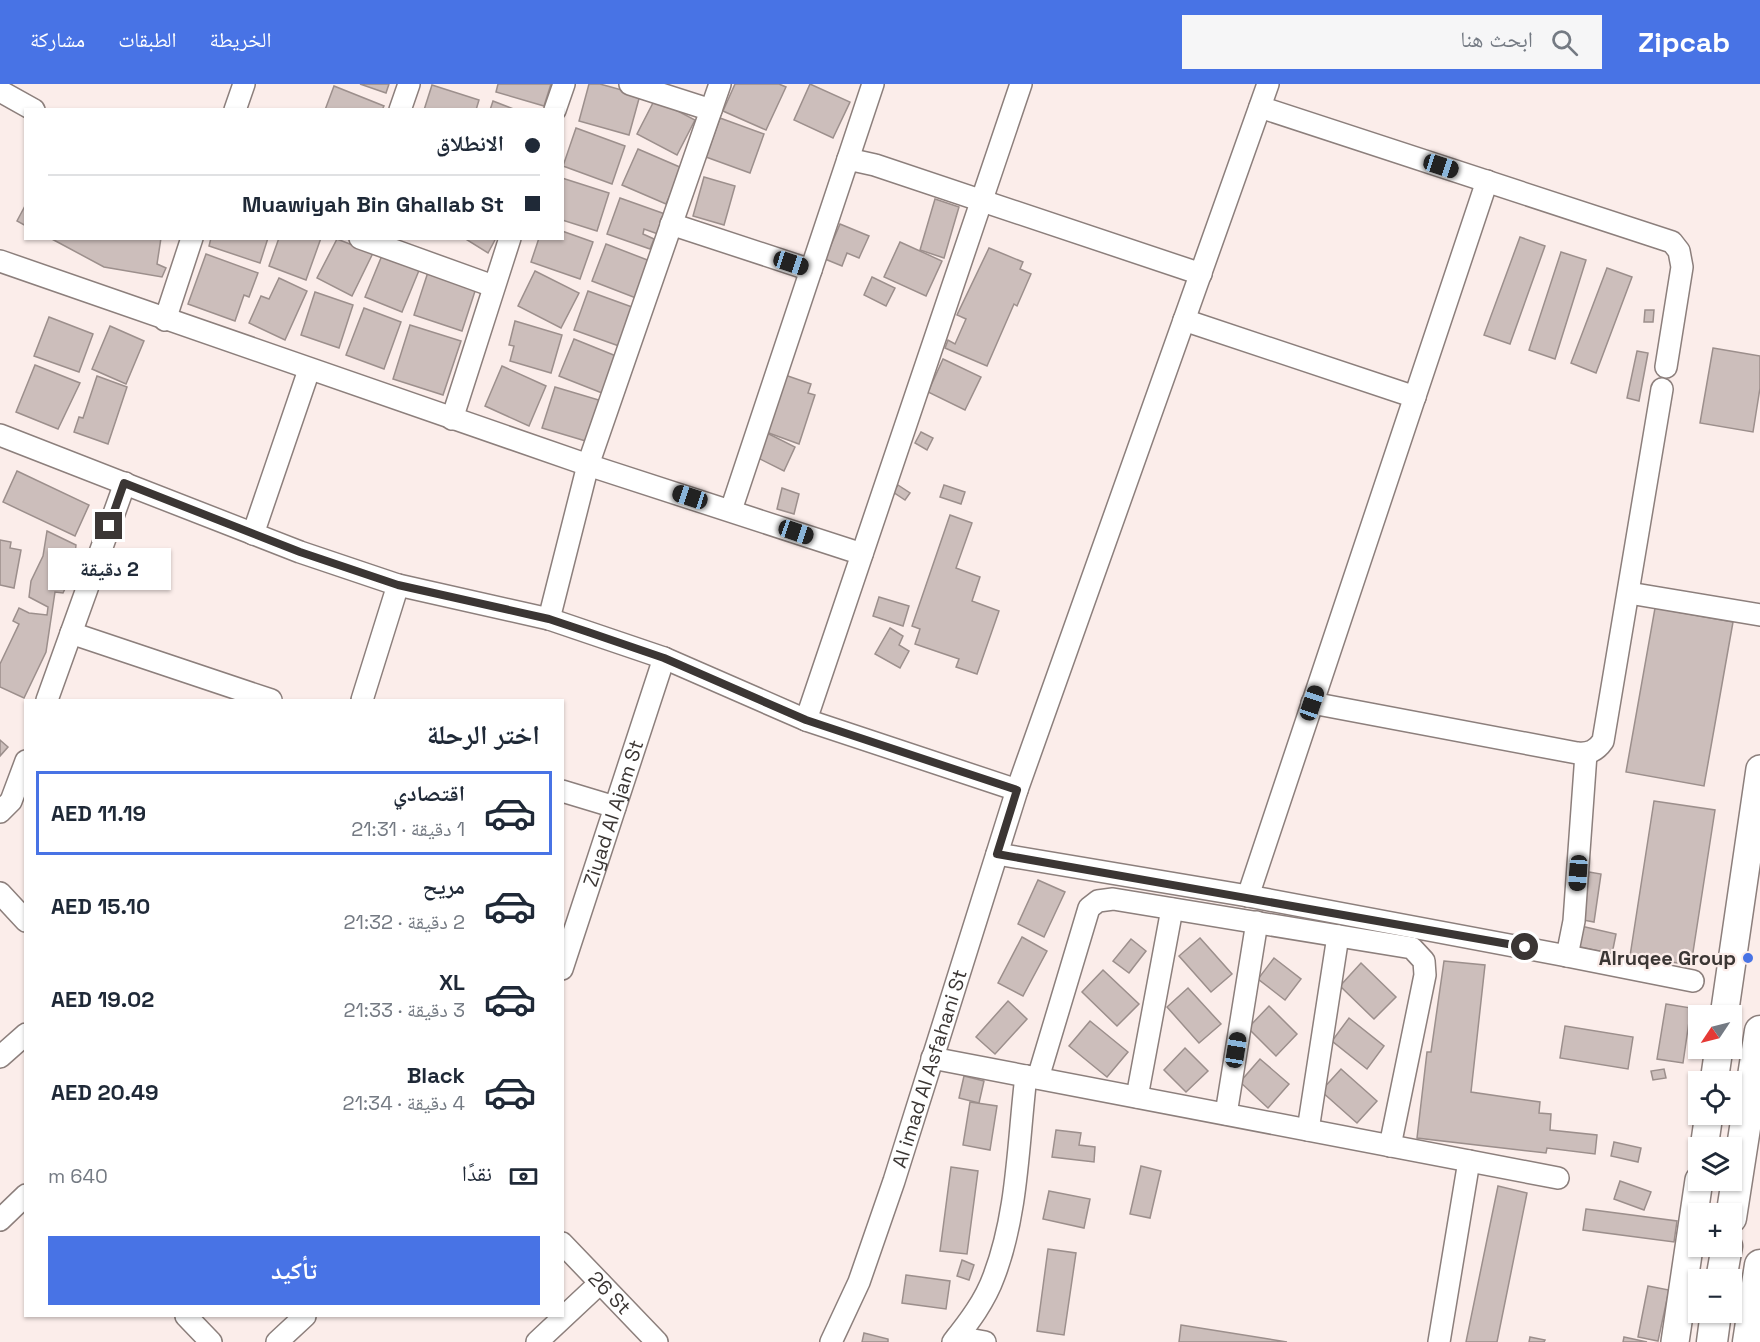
<!DOCTYPE html>
<html lang="ar">
<meta charset="utf-8">
<style>
body{margin:0;font-family:"Space Grotesk","Noto Naskh Arabic",sans-serif;background:#f6f6f7;color:#1f2937;direction:rtl;height:100vh;display:flex;flex-direction:column;font-size:22px;white-space:nowrap}
*{box-sizing:border-box;margin:0}
p{font-size:20px;color:#747a83}
.icon{flex:none;width:33px;height:33px;fill:none;stroke:currentColor;stroke-width:2;stroke-linecap:round;stroke-linejoin:round}
.map{position:relative;flex:1;overflow:hidden;direction:ltr}
.panel{position:absolute;left:24px;top:615px;width:540px;height:618px;display:flex;flex-direction:column;background:#fff;border-radius:0px;box-shadow:0 2px 4px #0004;direction:rtl}
.panel>*{flex:none}
.hud{position:absolute;left:24px;top:24px;width:540px;height:132px;border-radius:0px;box-shadow:0 2px 4px #0004;direction:rtl;display:grid;align-content:center;height:132px;padding:0 24px;background:#fff}
.needle{width:39px;rotate:235deg}
.tools{position:absolute;left:1688px;top:921px;display:grid;gap:12px}
.tools a{display:grid;place-items:center;width:54px;height:54px;border-radius:0px;background:#fff;box-shadow:0 2px 4px #0004;font-size:30px}
.end{position:absolute;width:27px;height:27px;margin:-14px;border:8px solid #3b3634;background:#fff;box-shadow:0 0 0 3px #fff}
.from{border-radius:50%}
.bubble{position:absolute;height:42px;border-radius:0px;background:#fff;box-shadow:0 2px 4px #0004;font-size:20px;font-weight:800;line-height:42px;text-align:center;direction:rtl}
.car{position:absolute;width:18px;height:36px;margin:-18px -9px;border-radius:8px;box-shadow:0 0 4px 2px #0007;background:linear-gradient(#222 24%,#8ab4d8 0 40%,#222 0 76%,#8ab4d8 0 86%,#222 0)}
.hud b{display:flex;align-items:center;gap:21px;height:57px;font-size:22px}
.hud b+b{border-top:2px solid #e0e1e3}
.hud i{width:15px;height:15px;background:#1f2937}
ul{padding:0;list-style:none}
li{display:flex;align-items:center;gap:18px;height:84px;margin:0 12px 9px;padding:0 12px;border:3px solid transparent;border-radius:0px}
li div{flex:1}
li b{display:block;font-size:22px}
li em{font-style:normal;font-weight:800}
li.on{border-color:#4873e5}
li>.icon{width:54px;height:54px;stroke-width:1.5}
h2{padding:0 24px;font-size:27px;line-height:72px}
.pay{display:flex;align-items:center;gap:15px;height:66px;padding:0 24px;font-size:22px}
.pay p{margin-inline-start:auto}
.button{display:flex;gap:12px;margin-top:auto;padding:12px 24px}
.button a{flex:1;height:69px;border-radius:0px;background:#4873e5;color:#fff;font-size:24px;font-weight:800;line-height:69px;text-align:center}
header{display:flex;align-items:center;gap:36px;box-sizing:border-box;height:84px;padding:0 30px;background:#4873e5;color:#fff}
header strong{font-size:28px}
nav{display:flex;gap:33px;margin-inline-start:auto;font-size:21px}
.search{width:420px;height:54px;background:#f6f6f7;display:flex;align-items:center;gap:15px;box-sizing:border-box;padding:0 21px;border-radius:0px;color:#747a83;font-size:22px}
.map>svg:first-child{display:block}
.building{fill:#ccbebb;stroke:#9c8f8c;stroke-width:1.5}
.lines{fill:none;stroke-linecap:round;stroke-linejoin:round}
.minor-casing{stroke:#8c7f7c;stroke-width:24}
.major-casing{stroke:#8c7f7c;stroke-width:30}
.highway-casing{stroke:#8c7f7c;stroke-width:33}
.minor{stroke:#fff;stroke-width:21}
.major{stroke:#fff;stroke-width:27}
.highway{stroke:#fff;stroke-width:30}
.route{stroke:#3b3634;stroke-width:8}
.poi-dot{fill:#4873e5;stroke:#fbedea;stroke-width:2}
.labels{text-anchor:middle;stroke-width:4.5;stroke-linejoin:round;paint-order:stroke}
.street-label{font-size:20px;fill:#3b3634;stroke:#fbedea}
.poi-label{font-size:20px;font-weight:bold;fill:#3b3634;stroke:#fbedea;text-anchor:end}
</style>
<header>
<strong>Zipcab</strong>
<div class="search"><svg class="icon" aria-label="search" viewBox="0 0 24 24"><circle cx="10" cy="10" r="6"/><path d="M15 15l6 6"/></svg>ابحث هنا</div>
<nav><a>الخريطة</a><a>الطبقات</a><a>مشاركة</a></nav>
</header>
<div class="map">
<svg width="1760" height="1258" viewBox="0 0 1760 1258">
<rect width="100%" height="100%" fill="#fbedea"/>
<g class="building">
<polygon points="360,0 389,0 386,9"/>
<polygon points="498,0 551,0 544,22 496,8"/>
<polygon points="589,0 600,0 640,11 629,51 579,37"/>
<polygon points="735,0 779,0 786,3 766,46 723,27"/>
<polygon points="810,0 850,18 833,54 794,36"/>
<polygon points="432,1 479,16 476,26 424,26"/>
<polygon points="334,2 384,22 382,26 325,26"/>
<polygon points="655,15 695,36 677,71 637,50"/>
<polygon points="493,17 516,26 490,26"/>
<polygon points="720,34 764,50 750,89 706,73"/>
<polygon points="576,44 625,62 612,100 563,82"/>
<polygon points="638,65 682,84 666,120 622,101"/>
<polygon points="704,93 735,102 724,141 693,132"/>
<polygon points="562,94 609,109 597,147 562,136"/>
<polygon points="620,114 665,130 658,150 644,145 643,150 654,155 650,165 607,150"/>
<polygon points="935,115 959,123 944,174 920,166"/>
<polygon points="26,120 26,142 17,137"/>
<polygon points="840,140 869,152 859,174 847,169 842,182 825,175"/>
<polygon points="562,147 593,158 580,195 531,178 539,154 562,154"/>
<polygon points="1520,153 1545,162 1510,260 1484,251"/>
<polygon points="50,154 161,154 157,180 166,184 162,193 104,183"/>
<polygon points="211,154 268,154 260,179 209,162"/>
<polygon points="279,154 321,154 306,196 269,182"/>
<polygon points="464,154 496,154 488,169"/>
<polygon points="337,155 373,169 352,212 317,194"/>
<polygon points="900,158 942,177 926,212 884,193"/>
<polygon points="606,160 650,177 636,214 592,197"/>
<polygon points="989,164 1023,178 1020,185 1031,190 1017,222 1014,220 987,282 945,264 948,256 955,260 966,235 957,231"/>
<polygon points="1561,168 1586,176 1555,275 1529,266"/>
<polygon points="383,169 420,184 402,228 365,213"/>
<polygon points="206,170 258,189 249,213 244,211 235,237 188,220"/>
<polygon points="430,182 478,198 462,247 414,231"/>
<polygon points="1607,184 1632,193 1596,289 1571,279"/>
<polygon points="535,187 579,209 561,244 518,222"/>
<polygon points="872,193 895,204 886,222 864,211"/>
<polygon points="279,194 307,207 285,256 249,239 261,212 269,215"/>
<polygon points="588,207 632,223 619,262 574,246"/>
<polygon points="315,208 353,221 339,264 301,251"/>
<polygon points="364,224 401,238 384,285 346,271"/>
<polygon points="1645,226 1654,226 1653,238 1644,238"/>
<polygon points="49,233 93,250 79,288 34,272"/>
<polygon points="515,237 562,251 551,289 510,277 514,262 509,261"/>
<polygon points="410,241 461,257 443,311 393,295"/>
<polygon points="110,242 144,257 126,300 92,285"/>
<polygon points="574,255 616,272 602,309 559,292"/>
<polygon points="1713,264 1760,272 1760,304 1753,348 1700,339"/>
<polygon points="1637,267 1648,269 1639,317 1627,314"/>
<polygon points="943,275 981,293 965,326 928,308"/>
<polygon points="35,281 80,299 58,345 16,328"/>
<polygon points="502,282 546,302 529,342 485,322"/>
<polygon points="785,291 811,300 808,309 815,311 799,360 766,348"/>
<polygon points="97,292 127,303 108,360 74,348 79,333 83,334"/>
<polygon points="555,303 602,317 589,358 542,344"/>
<polygon points="921,348 933,354 927,366 915,359"/>
<polygon points="767,349 795,363 784,387 756,373"/>
<polygon points="17,387 89,421 75,452 3,418"/>
<polygon points="898,401 910,409 905,416 893,408"/>
<polygon points="944,401 965,408 961,420 940,413"/>
<polygon points="782,404 799,410 794,430 777,425"/>
<polygon points="950,431 972,439 956,484 980,493 972,517 999,527 977,590 956,583 959,575 915,560 920,545 912,542"/>
<polygon points="47,447 76,461 73,488 63,509 55,508 46,568 24,614 0,603 0,580 19,540 13,537 19,524 29,529 47,531 48,523 29,513 31,497 43,472"/>
<polygon points="0,456 11,458 10,464 21,466 14,504 0,501"/>
<polygon points="879,513 909,522 903,542 873,532"/>
<polygon points="1655,524 1733,538 1704,702 1626,688"/>
<polygon points="890,544 903,552 899,561 909,567 900,584 875,570"/>
<polygon points="0,656 8,663 0,672"/>
<polygon points="1654,717 1715,726 1691,881 1630,872"/>
<polygon points="1589,788 1601,790 1594,838 1583,836"/>
<polygon points="1038,796 1065,808 1044,853 1018,840"/>
<polygon points="1581,842 1616,850 1612,870 1576,862"/>
<polygon points="1022,853 1047,867 1023,912 998,899"/>
<polygon points="1200,854 1232,890 1211,908 1179,872"/>
<polygon points="1131,855 1146,867 1129,889 1113,877"/>
<polygon points="1274,874 1301,895 1285,916 1258,895"/>
<polygon points="1444,877 1485,881 1471,1008 1540,1018 1539,1029 1551,1030 1550,1046 1597,1051 1595,1070 1547,1064 1546,1069 1417,1054 1427,968 1431,968"/>
<polygon points="1361,879 1396,913 1374,935 1340,902"/>
<polygon points="1103,886 1139,920 1117,942 1082,908"/>
<polygon points="1188,904 1221,940 1199,959 1167,923"/>
<polygon points="1008,917 1027,935 995,970 976,953"/>
<polygon points="1666,920 1691,924 1683,979 1657,975"/>
<polygon points="1269,922 1297,950 1276,972 1248,944"/>
<polygon points="1349,934 1384,962 1367,985 1332,957"/>
<polygon points="1090,937 1128,968 1107,993 1069,962"/>
<polygon points="1565,942 1633,953 1628,985 1560,974"/>
<polygon points="1185,964 1208,987 1186,1008 1164,986"/>
<polygon points="1260,975 1289,1000 1268,1024 1240,998"/>
<polygon points="1341,985 1377,1017 1357,1039 1321,1007"/>
<polygon points="1664,985 1666,994 1653,996 1651,987"/>
<polygon points="964,992 984,997 979,1019 959,1014"/>
<polygon points="970,1018 997,1022 990,1066 963,1061"/>
<polygon points="1056,1046 1081,1049 1079,1061 1095,1063 1094,1078 1052,1073"/>
<polygon points="1614,1058 1641,1064 1638,1078 1611,1072"/>
<polygon points="1141,1082 1161,1087 1150,1134 1130,1130"/>
<polygon points="951,1083 978,1087 967,1170 940,1167"/>
<polygon points="1620,1097 1651,1108 1644,1126 1614,1115"/>
<polygon points="1498,1102 1527,1109 1497,1258 1466,1258"/>
<polygon points="1049,1107 1090,1115 1084,1144 1043,1135"/>
<polygon points="1586,1125 1677,1137 1674,1158 1583,1146"/>
<polygon points="1048,1165 1076,1169 1064,1251 1037,1247"/>
<polygon points="962,1176 974,1181 969,1196 957,1192"/>
<polygon points="906,1191 950,1197 946,1225 902,1219"/>
<polygon points="1648,1202 1669,1206 1658,1257 1638,1253"/>
<polygon points="1181,1241 1287,1258 1179,1258"/>
<polygon points="864,1249 888,1255 888,1258 862,1258"/>
<polygon points="1530,1253 1545,1256 1544,1258 1529,1258"/>
<polygon points="1624,1253 1647,1258 1623,1258"/>
</g>
<g class="lines">
<g class="minor-casing">
<g id="minor">
<polyline points="630,0 711,26"/>
<polyline points="0,7 34,26"/>
<polyline points="1260,23 1672,158 1679,167 1682,183 1666,283"/>
<polyline points="235,26 244,0"/>
<polyline points="400,26 409,0"/>
<polyline points="555,26 564,0"/>
<polyline points="848,75 873,0"/>
<polyline points="671,140 811,186"/>
<polyline points="360,154 493,202"/>
<polyline points="0,177 588,381 862,470"/>
<polyline points="165,236 192,154"/>
<polyline points="1184,236 1415,313"/>
<polyline points="452,335 510,154"/>
<polyline points="0,351 300,468 398,501 549,535 664,574 806,636 1017,706"/>
<polyline points="731,426 848,75 875,81 1201,190"/>
<polyline points="253,450 309,286"/>
<polyline points="1629,509 1760,531"/>
<polyline points="549,535 588,381 720,0"/>
<polyline points="71,549 271,616"/>
<polyline points="47,616 125,399"/>
<polyline points="362,616 398,501"/>
<path d="M1312,619L1577,669C1589,670 1596,667 1603,657L1662,305"/>
<polyline points="806,636 1021,0"/>
<polyline points="562,707 615,723"/>
<polyline points="0,728 11,717 26,677"/>
<polyline points="997,770 1248,812 1567,872 1574,837 1586,670"/>
<polyline points="0,809 26,837"/>
<polyline points="1248,812 1487,97"/>
<polyline points="1567,872 1693,897"/>
<path id="s1" d="M562,885L664,574"/>
<polyline points="0,973 26,950"/>
<polyline points="932,974 1558,1094"/>
<polyline points="1038,994 1089,824 1098,817 1113,815 1412,864 1424,877 1425,891 1390,1062"/>
<polyline points="1137,1013 1172,825"/>
<polyline points="1226,1030 1257,838"/>
<polyline points="1308,1046 1338,852"/>
<polyline points="0,1136 26,1111"/>
<path id="s2" d="M562,1159L657,1258"/>
<polyline points="186,1232 211,1258"/>
<polyline points="957,1253 985,1258"/>
<polyline points="277,1258 305,1232"/>
<polyline points="537,1258 600,1199"/>
<path id="s3" d="M831,1258L859,1198L894,1097L1017,706L1268,0"/>
<path d="M953,1258C969,1238 985,1217 994,1192C1018,1129 1018,1058 1026,992"/>
<polyline points="1439,1258 1469,1077"/>
</g>
</g>
<g class="major-casing">
<g id="major">
<polyline points="1724,932 1760,685"/>
<polyline points="1714,998 1719,964"/>
<polyline points="1704,1064 1709,1030"/>
<polyline points="1675,1258 1699,1096"/>
</g>
</g>
<g class="highway-casing">
<g id="highway">
<polyline points="1731,1134 1760,947"/>
<polyline points="1721,1196 1727,1162"/>
<polyline points="1712,1258 1716,1228"/>
<polyline points="1748,1258 1760,1181"/>
</g>
</g>
<use href="#minor" class="minor"/>
<use href="#major" class="major"/>
<use href="#highway" class="highway"/>
</g>
<g class="lines">
<polyline class="route" points="109,442 124,399 300,468 398,501 549,535 588,548 664,574 806,636 1017,706 997,770 1525,863"/>
</g>
<circle class="poi-dot" cx="1748" cy="874" r="6"/>
<g class="labels">
<g class="street-label">
<text dy="7" stroke="none"><textPath href="#s1" startOffset="164">Ziyad Al Ajam St</textPath></text>
<text dy="7" stroke="none"><textPath href="#s3" startOffset="291">Al imad Al Asfahani St</textPath></text>
<text dy="7" stroke="none"><textPath href="#s2" startOffset="69">26 St</textPath></text>
</g>
<g class="poi-label">
<text x="1736" y="881">Alruqee Group</text>
</g>
</g>
</svg>
<div class="tools">
<a><svg class="needle" viewBox="-14 -14 28 28"><path d="M0-13l5 13h-10z" fill="#e53935"/><path d="M0 13l5-13h-10z" fill="#747a83"/></svg></a>
<a><svg class="icon" aria-label="locate" viewBox="0 0 24 24"><circle cx="12" cy="12" r="6"/><path d="M12 2v4M12 18v4M2 12h4M18 12h4"/></svg></a>
<a><svg class="icon" aria-label="layers" viewBox="0 0 24 24"><path d="M12 4l9 5-9 5-9-5zM3 14l9 5 9-5"/></svg></a>
<a>+</a>
<a>−</a>
</div>
<i class="end from" style="left:1525px;top:863px"></i>
<i class="end" style="left:109px;top:442px"></i>
<div class="bubble" style="left:48px;top:464px;width:123px">2 دقيقة</div>
<i class="car" style="left:1441px;top:82px;rotate:108deg"></i>
<i class="car" style="left:791px;top:179px;rotate:108deg"></i>
<i class="car" style="left:690px;top:413px;rotate:288deg"></i>
<i class="car" style="left:796px;top:448px;rotate:109deg"></i>
<i class="car" style="left:1312px;top:619px;rotate:19deg"></i>
<i class="car" style="left:1578px;top:789px;rotate:184deg"></i>
<i class="car" style="left:1236px;top:966px;rotate:9deg"></i>
<div class="hud">
<b><i class="from"></i>الانطلاق</b>
<b><i></i>Muawiyah Bin Ghallab St</b>
</div>
<section class="panel">
<h2>اختر الرحلة</h2>
<ul>
<li class="on"><svg class="icon" aria-label="car" viewBox="0 0 24 24"><path d="M5 17H2v-5l4-1 3-4h7l3 4 3 1v5h-3M9 17h6M6 11h13"/><circle cx="7" cy="17" r="2"/><circle cx="17" cy="17" r="2"/></svg><div><b>اقتصادي</b><p>1 دقيقة · 21:31</p></div><em>AED 11.19</em></li>
<li><svg class="icon" aria-label="car" viewBox="0 0 24 24"><path d="M5 17H2v-5l4-1 3-4h7l3 4 3 1v5h-3M9 17h6M6 11h13"/><circle cx="7" cy="17" r="2"/><circle cx="17" cy="17" r="2"/></svg><div><b>مريح</b><p>2 دقيقة · 21:32</p></div><em>AED 15.10</em></li>
<li><svg class="icon" aria-label="car" viewBox="0 0 24 24"><path d="M5 17H2v-5l4-1 3-4h7l3 4 3 1v5h-3M9 17h6M6 11h13"/><circle cx="7" cy="17" r="2"/><circle cx="17" cy="17" r="2"/></svg><div><b>XL</b><p>3 دقيقة · 21:33</p></div><em>AED 19.02</em></li>
<li><svg class="icon" aria-label="car" viewBox="0 0 24 24"><path d="M5 17H2v-5l4-1 3-4h7l3 4 3 1v5h-3M9 17h6M6 11h13"/><circle cx="7" cy="17" r="2"/><circle cx="17" cy="17" r="2"/></svg><div><b>Black</b><p>4 دقيقة · 21:34</p></div><em>AED 20.49</em></li>
</ul>
<div class="pay"><svg class="icon" aria-label="cash" viewBox="0 0 24 24"><path d="M3 7h18v10H3z"/><circle cx="12" cy="12" r="2"/></svg>نقدًا<p>640 m</p></div>
<div class="button"><a>تأكيد</a></div>
</section>
</div>
